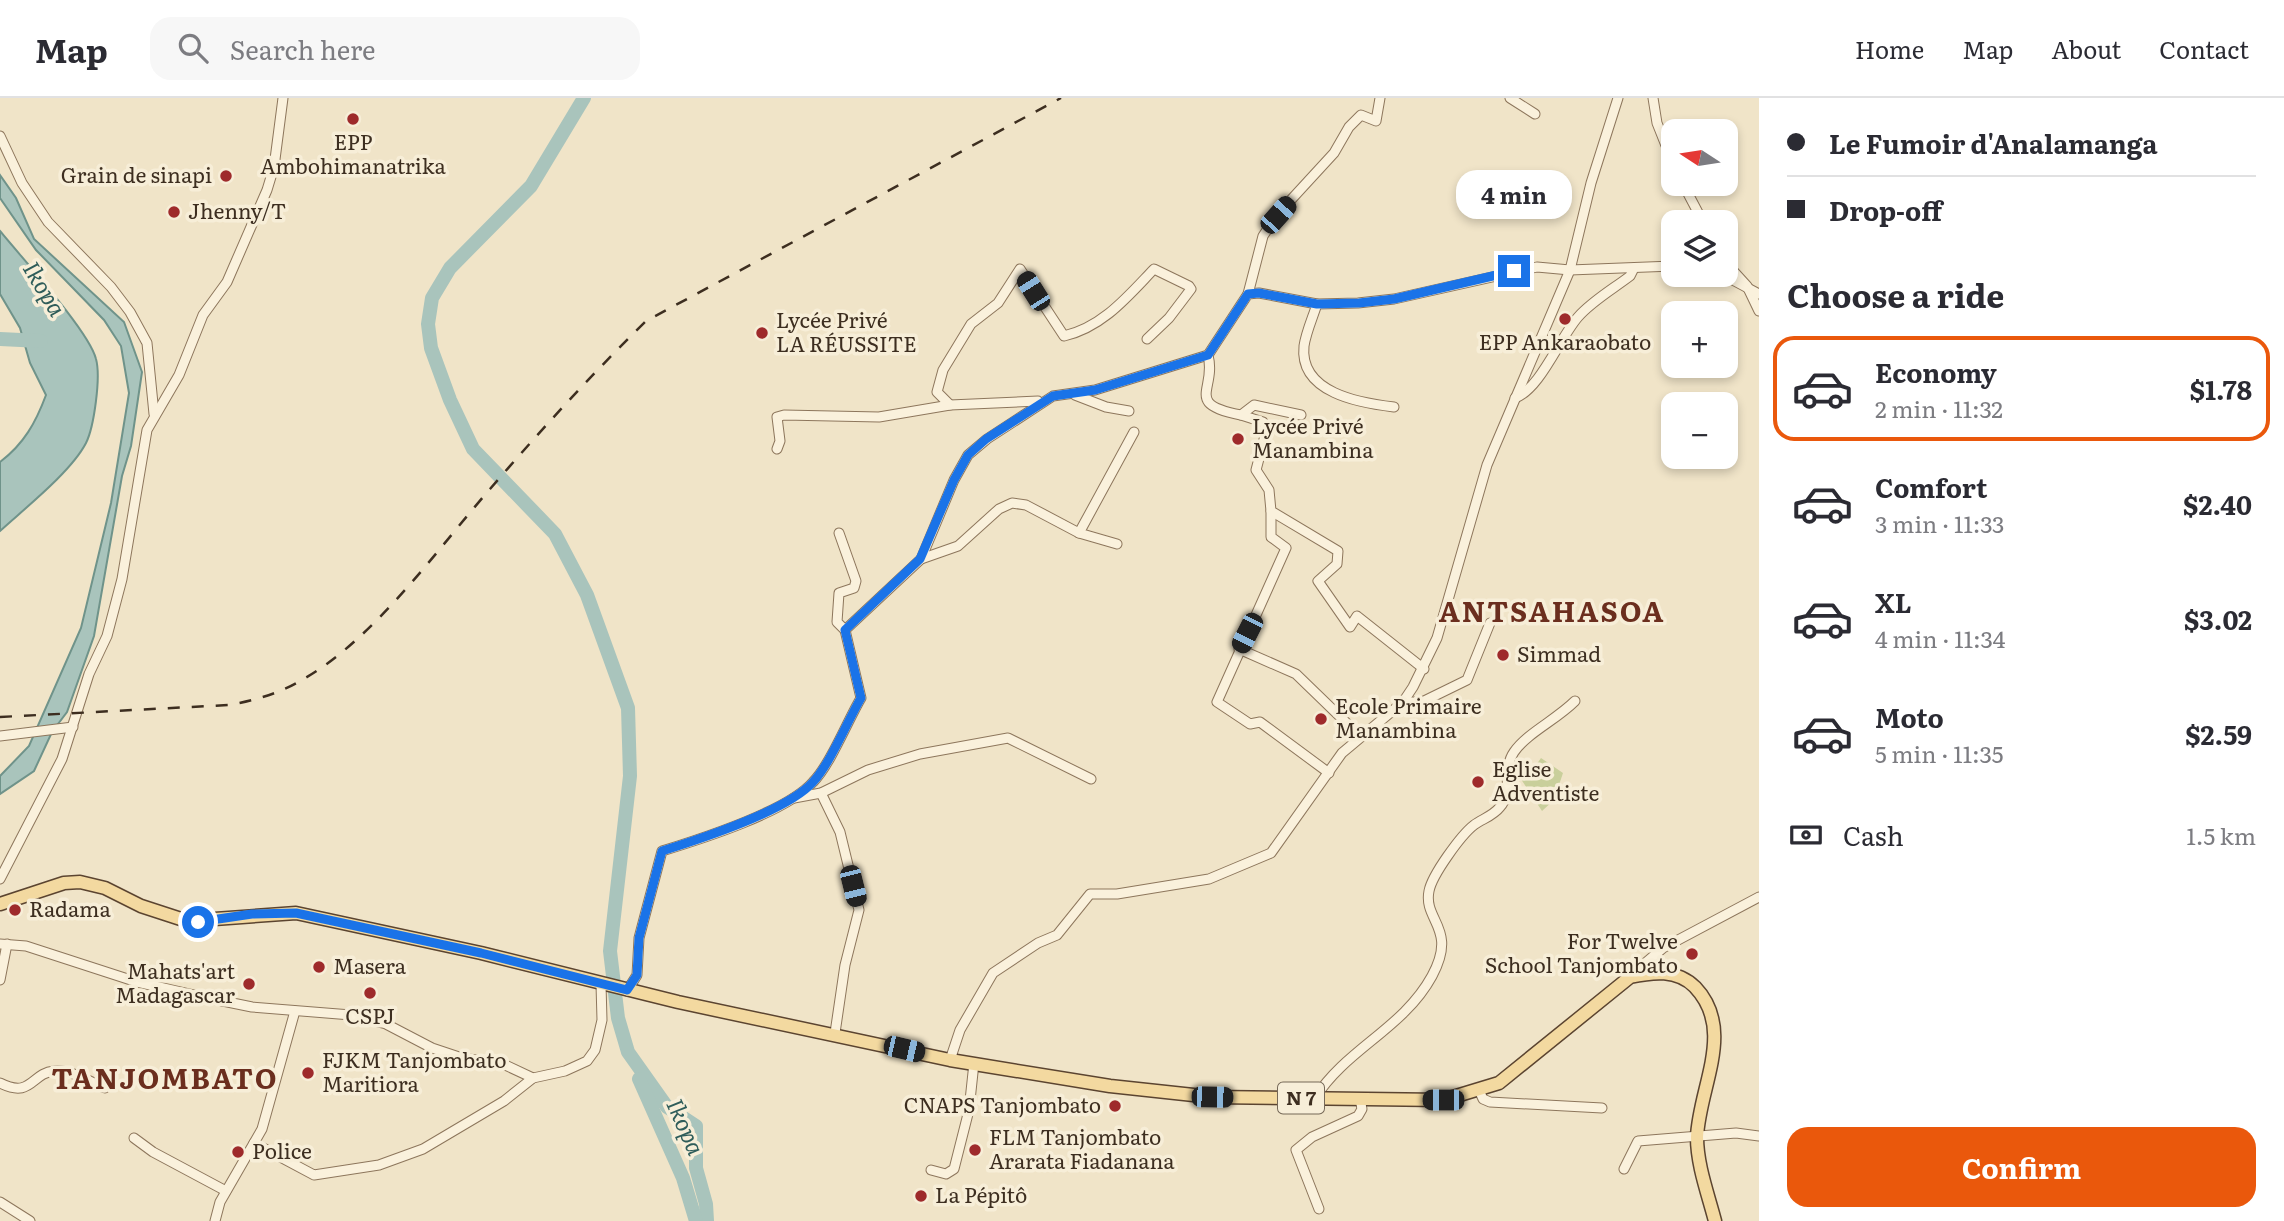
<!DOCTYPE html>
<meta charset="utf-8">
<style>
body{margin:0;font-family:Literata,serif;background:#f7f7f7;color:#2b2b33;height:100vh;display:flex;flex-direction:column;font-size:26px;white-space:nowrap}
*{box-sizing:border-box;margin:0}
p{font-size:23px;color:#7c7c81}
.icon{flex:none;width:38px;height:38px;fill:none;stroke:currentColor;stroke-width:2;stroke-linecap:round;stroke-linejoin:round}
.map{position:relative;flex:1;overflow:hidden}
.sheet{display:flex;flex-direction:column;background:#fff;width:525px}
.sheet>*{flex:none}
.hud{display:grid;align-content:center;height:154px;padding:0 28px;background:#fff}
.needle{width:46px;rotate:282deg}
.tools{position:absolute;left:1661px;top:21px;display:grid;gap:14px}
.tools a{display:grid;place-items:center;width:77px;height:77px;border-radius:14px;background:#fff;box-shadow:0 4px 10px #0003;font-size:35px}
.end{position:absolute;width:32px;height:32px;margin:-16px;border:9px solid #1a73e8;background:#fff;box-shadow:0 0 0 4px #fff}
.from{border-radius:50%}
.bubble{position:absolute;height:49px;border-radius:21px;background:#fff;box-shadow:0 4px 10px #0003;font-size:23px;font-weight:700;line-height:49px;text-align:center}
.car{position:absolute;width:21px;height:42px;margin:-21px -10px;border-radius:9px;box-shadow:0 0 5px 2px #0007;background:linear-gradient(#222 24%,#8ab4d8 0 40%,#222 0 76%,#8ab4d8 0 86%,#222 0)}
.hud b{display:flex;align-items:center;gap:24px;height:66px;font-size:26px}
.hud b+b{border-top:2px solid #e1e1e2}
.hud i{width:18px;height:18px;background:#2b2b33}
ul{padding:0;list-style:none}
li{display:flex;align-items:center;gap:21px;height:105px;margin:0 14px 10px;padding:0 14px;border:4px solid transparent;border-radius:21px}
li div{flex:1}
li b{display:block;font-size:26px}
li em{font-style:normal;font-weight:700}
li.active{border-color:#ea580c}
li>.icon{width:63px;height:63px;stroke-width:1.5}
h2{padding:0 28px;font-size:32px;line-height:84px}
.pay{display:flex;align-items:center;gap:18px;height:77px;padding:0 28px;font-size:26px}
.pay p{margin-inline-start:auto}
.primary-button{display:flex;gap:14px;margin-top:auto;padding:14px 28px}
.primary-button a{flex:1;height:80px;border-radius:21px;background:#ea580c;color:#fff;font-size:28px;font-weight:700;line-height:80px;text-align:center}
header{display:flex;align-items:center;gap:42px;box-sizing:border-box;height:98px;padding:0 35px;background:#fff;border-bottom:2px solid #e1e1e2}
header strong{font-size:33px}
nav{display:flex;gap:38px;margin-inline-start:auto;font-size:24px}
.search{width:490px;height:63px;background:#f7f7f7;display:flex;align-items:center;gap:18px;box-sizing:border-box;padding:0 24px;border-radius:21px;color:#7c7c81;font-size:26px}
main{display:flex;flex:1;min-height:0}
.map>svg:first-child{display:block}
.green{fill:#c9cf9b}
.water{fill:#a9c4bc;stroke:#6f938a;stroke-width:2}
.lines{fill:none;stroke-linecap:round;stroke-linejoin:round}
.river{stroke:#a9c4bc;stroke-width:14}
.minor-casing{stroke:#8d765c;stroke-width:11}
.major-casing{stroke:#5b4430;stroke-width:15}
.minor{stroke:#faf1dc;stroke-width:9}
.major{stroke:#f3d9a0;stroke-width:12}
.rail{stroke:#3d2e20;stroke-width:2.5;stroke-dasharray:12 12;stroke-linecap:butt}
.route{stroke:#1a73e8;stroke-width:9}
.poi-dot{fill:#9e2a2b;stroke:#f7eed8;stroke-width:2.5}
.labels{text-anchor:middle;stroke-width:7;stroke-linejoin:round;paint-order:stroke}
.shield{fill:#f7eed8;stroke:#756857;stroke-width:2}
.shield-label{font-size:19px;font-weight:bold;fill:#3d2e20}
.poi-label{font-size:21px;fill:#3d2e20;stroke:#f7eed8;text-anchor:start}
.water-label{font-size:23px;font-style:italic;fill:#2f5d5a;stroke:#f7eed8}
.district-label{font-size:28px;font-weight:bold;letter-spacing:2px;fill:#6b2e1e;stroke:#f7eed8}
</style>
<header>
<strong>Map</strong>
<div class="search"><svg class="icon" aria-label="search" viewBox="0 0 24 24"><circle cx="10" cy="10" r="6"/><path d="M15 15l6 6"/></svg>Search here</div>
<nav><a>Home</a><a>Map</a><a>About</a><a>Contact</a></nav>
</header>
<main>
<div class="map">
<svg width="1759" height="1123" viewBox="0 0 1759 1123">
<rect width="100%" height="100%" fill="#f0e4c8"/>
<polygon class="green" points="1541,660 1563,675 1554,702 1542,713 1515,672 1532,673"/>
<g class="water">
<polygon points="0,77 16,100 34,141 124,224 142,274 131,348 122,378 94,538 67,614 52,634 34,673 0,696 0,678 29,648 81,530 111,405 129,295 121,248 104,222 36,152 0,100"/>
<path d="M0,133C21,159 89,233 96,261C101,279 94,329 86,345C71,374 24,411 0,433V364C24,346 36,324 46,297L30,265L20,230L0,196Z"/>
</g>
<g class="lines">
<g class="river">
<polyline points="584,0 531,88 450,170 432,200 428,226 431,250 450,302 473,351 555,436 587,497 628,610 630,678 610,853 618,920 628,954 667,1009 696,1028 696,1070 706,1106 707,1123"/>
<polyline points="0,241 41,243"/>
<polyline points="639,981 683,1080 696,1123"/>
</g>
<g class="minor-casing">
<g id="minor">
<polyline points="1510,0 1535,16"/>
<polyline points="1653,0 1657,25 1673,65"/>
<polyline points="0,38 22,85 48,124 111,189 130,214 147,245 154,316"/>
<polyline points="1683,86 1703,124"/>
<polyline points="1726,165 1747,188 1759,213"/>
<polyline points="1716,177 1729,180 1759,196"/>
<polyline points="1248,196 1263,138 1277,117 1334,55 1349,29 1361,17 1376,23 1380,0"/>
<path d="M1317,206C1313,219 1306,234 1304,248C1299,295 1360,305 1394,309"/>
<path d="M1208,257C1217,292 1183,306 1241,317L1254,307L1301,317"/>
<polyline points="1075,297 1106,309 1129,313"/>
<path d="M1515,300C1540,291 1559,241 1578,219C1592,203 1613,191 1630,178L1634,170"/>
<path d="M950,307L937,294L943,272L971,226L998,205L1020,171L1064,238C1103,229 1128,198 1154,171L1189,188L1191,191L1169,220L1147,241"/>
<polyline points="1241,317 1263,324 1267,330 1256,372 1269,392 1271,413 1338,453 1337,466 1318,483 1350,529 1357,518 1424,571"/>
<polyline points="777,351 780,343 777,319 784,317 879,319 950,307 1038,303"/>
<polyline points="1271,413 1271,439 1286,450 1217,604 1250,626 1260,624 1329,675"/>
<polyline points="839,435 856,483 854,490 839,495 837,524 845,532"/>
<polyline points="1117,446 1079,435 1134,334"/>
<polyline points="921,461 958,448 999,411 1012,405 1026,407 1079,435"/>
<polyline points="1239,551 1296,576 1360,638"/>
<polyline points="1403,604 1422,604 1467,582 1490,525"/>
<polyline points="0,638 73,629"/>
<polyline points="821,695 840,734 859,812 845,867 835,935"/>
<polyline points="794,700 821,695 868,672 920,656 1008,640 1091,681"/>
<polyline points="0,781 62,661 89,576 107,538 122,481 147,332 179,277 203,217 227,184 267,92 274,69 283,0"/>
<polyline points="0,846 26,848 137,884 203,899 252,909 351,917 386,926 432,950 462,960 503,966 533,980 565,973 587,963 595,952 602,922 601,886"/>
<polyline points="1630,878 1663,850 1759,799"/>
<polyline points="0,882 7,846"/>
<path d="M627,893L637,877L639,840L662,753C701,741 787,714 813,684C830,667 848,622 861,600L845,532L921,461L954,382L968,357L987,341L1053,298L1095,292L1208,257L1248,196L1259,195L1317,206L1358,205L1394,201L1537,169L1570,172L1673,168"/>
<polyline points="950,962 960,932 993,875 1038,845 1057,837 1090,796 1117,796 1209,781 1271,755 1342,655 1403,604 1413,589 1437,540 1487,367 1570,172 1591,85 1618,0"/>
<path d="M0,985C32,1001 31,975 54,973C70,971 90,984 105,990"/>
<polyline points="1479,992 1483,1001 1490,1004 1602,1010"/>
<path d="M1315,1000C1347,950 1403,931 1432,878C1458,830 1423,823 1429,793C1432,777 1461,737 1474,727C1482,721 1493,718 1500,709C1513,695 1502,671 1514,654C1527,635 1556,622 1575,603"/>
<polyline points="134,1040 153,1054 226,1093"/>
<polyline points="254,1045 314,1077 379,1067 423,1051 504,1003 533,980"/>
<polyline points="1624,1071 1638,1043 1736,1035 1759,1038"/>
<polyline points="931,1072 946,1076 954,1071 969,1012 974,965"/>
<polyline points="0,1104 30,1123"/>
<polyline points="1319,1111 1296,1052 1312,1039 1358,1018 1362,1011 1360,1001"/>
<polyline points="215,1123 220,1104 262,1031 295,913"/>
</g>
</g>
<g class="major-casing">
<path id="major" d="M0,806L64,785L80,784L105,790L141,808L187,823L296,815L481,855L678,904L950,962L1110,988L1212,999L1443,1002L1499,985L1630,879C1653,874 1677,871 1695,889C1736,932 1699,989 1697,1039C1697,1067 1708,1096 1715,1123"/>
</g>
<use href="#minor" class="minor"/>
<use href="#major" class="major"/>
<path class="rail" d="M0,619L230,607C255,602 278,596 300,583C373,543 435,454 490,391C540,333 591,277 646,223L1061,0"/>
</g>
<g class="lines">
<path class="route" d="M198,824L252,816L296,815L481,855L627,892L637,877L639,840L662,753C700,741 787,713 813,684C830,666 848,622 861,600L845,532L920,461L954,382L968,357L986,341L1053,298L1095,292L1208,257L1248,196L1259,195L1317,206L1359,205L1394,201L1514,173"/>
</g>
<g class="poi-dot">
<circle cx="353" cy="21" r="7"/>
<circle cx="226" cy="78" r="7"/>
<circle cx="174" cy="114" r="7"/>
<circle cx="1565" cy="221" r="7"/>
<circle cx="762" cy="235" r="7"/>
<circle cx="1238" cy="341" r="7"/>
<circle cx="1503" cy="557" r="7"/>
<circle cx="1321" cy="621" r="7"/>
<circle cx="1478" cy="684" r="7"/>
<circle cx="15" cy="812" r="7"/>
<circle cx="1692" cy="856" r="7"/>
<circle cx="319" cy="869" r="7"/>
<circle cx="249" cy="886" r="7"/>
<circle cx="370" cy="895" r="7"/>
<circle cx="308" cy="975" r="7"/>
<circle cx="1115" cy="1008" r="7"/>
<circle cx="975" cy="1052" r="7"/>
<circle cx="238" cy="1054" r="7"/>
<circle cx="921" cy="1098" r="7"/>
</g>
<g class="labels">
<rect class="shield" x="1278" y="984.5" width="46" height="31" rx="5"/>
<g class="shield-label">
<text x="1301" y="1007">N 7</text>
</g>
<g class="poi-label">
<text x="353" y="52" text-anchor="middle">EPP<tspan x="353" dy="24">Ambohimanatrika</tspan></text>
<text x="212" y="85" text-anchor="end">Grain de sinapi</text>
<text x="188" y="121">Jhenny/T</text>
<text x="776" y="230">Lycée Privé<tspan x="776" dy="24">LA RÉUSSITE</tspan></text>
<text x="1565" y="252" text-anchor="middle">EPP Ankaraobato</text>
<text x="1252" y="336">Lycée Privé<tspan x="1252" dy="24">Manambina</tspan></text>
<text x="1517" y="564">Simmad</text>
<text x="1335" y="616">Ecole Primaire<tspan x="1335" dy="24">Manambina</tspan></text>
<text x="1492" y="679">Eglise<tspan x="1492" dy="24">Adventiste</tspan></text>
<text x="29" y="819">Radama</text>
<text x="1678" y="851" text-anchor="end">For Twelve<tspan x="1678" dy="24">School Tanjombato</tspan></text>
<text x="333" y="876">Masera</text>
<text x="235" y="881" text-anchor="end">Mahats'art<tspan x="235" dy="24">Madagascar</tspan></text>
<text x="370" y="926" text-anchor="middle">CSPJ</text>
<text x="322" y="970">FJKM Tanjombato<tspan x="322" dy="24">Maritiora</tspan></text>
<text x="1101" y="1015" text-anchor="end">CNAPS Tanjombato</text>
<text x="989" y="1047">FLM Tanjombato<tspan x="989" dy="24">Ararata Fiadanana</tspan></text>
<text x="252" y="1061">Police</text>
<text x="935" y="1105">La Pépitô</text>
</g>
<g class="water-label">
<text transform="translate(44 191) rotate(59)" y="8">Ikopa</text>
<text transform="translate(685 1029) rotate(66)" y="8">Ikopa</text>
</g>
<g class="district-label">
<text x="1552" y="524">ANTSAHASOA</text>
<text x="165" y="991">TANJOMBATO</text>
</g>
</g>
</svg>
<div class="tools">
<a><svg class="needle" viewBox="-14 -14 28 28"><path d="M0-13l5 13h-10z" fill="#e53935"/><path d="M0 13l5-13h-10z" fill="#7c7c81"/></svg></a>
<a><svg class="icon" aria-label="layers" viewBox="0 0 24 24"><path d="M12 4l9 5-9 5-9-5zM3 14l9 5 9-5"/></svg></a>
<a>+</a>
<a>−</a>
</div>
<i class="end from" style="left:198px;top:824px"></i>
<i class="end" style="left:1514px;top:173px"></i>
<div class="bubble" style="left:1456px;top:72px;width:116px">4 min</div>
<i class="car" style="left:1278px;top:117px;rotate:42deg"></i>
<i class="car" style="left:1033px;top:193px;rotate:328deg"></i>
<i class="car" style="left:1247px;top:535px;rotate:207deg"></i>
<i class="car" style="left:853px;top:788px;rotate:166deg"></i>
<i class="car" style="left:904px;top:951px;rotate:103deg"></i>
<i class="car" style="left:1212px;top:999px;rotate:91deg"></i>
<i class="car" style="left:1443px;top:1002px;rotate:270deg"></i>
</div>
<section class="sheet">
<div class="hud">
<b><i class="from"></i>Le Fumoir d'Analamanga</b>
<b><i></i>Drop-off</b>
</div>
<h2>Choose a ride</h2>
<ul>
<li class="active"><svg class="icon" aria-label="car" viewBox="0 0 24 24"><path d="M5 17H2v-5l4-1 3-4h7l3 4 3 1v5h-3M9 17h6M6 11h13"/><circle cx="7" cy="17" r="2"/><circle cx="17" cy="17" r="2"/></svg><div><b>Economy</b><p>2 min · 11:32</p></div><em>$1.78</em></li>
<li><svg class="icon" aria-label="car" viewBox="0 0 24 24"><path d="M5 17H2v-5l4-1 3-4h7l3 4 3 1v5h-3M9 17h6M6 11h13"/><circle cx="7" cy="17" r="2"/><circle cx="17" cy="17" r="2"/></svg><div><b>Comfort</b><p>3 min · 11:33</p></div><em>$2.40</em></li>
<li><svg class="icon" aria-label="car" viewBox="0 0 24 24"><path d="M5 17H2v-5l4-1 3-4h7l3 4 3 1v5h-3M9 17h6M6 11h13"/><circle cx="7" cy="17" r="2"/><circle cx="17" cy="17" r="2"/></svg><div><b>XL</b><p>4 min · 11:34</p></div><em>$3.02</em></li>
<li><svg class="icon" aria-label="car" viewBox="0 0 24 24"><path d="M5 17H2v-5l4-1 3-4h7l3 4 3 1v5h-3M9 17h6M6 11h13"/><circle cx="7" cy="17" r="2"/><circle cx="17" cy="17" r="2"/></svg><div><b>Moto</b><p>5 min · 11:35</p></div><em>$2.59</em></li>
</ul>
<div class="pay"><svg class="icon" aria-label="cash" viewBox="0 0 24 24"><path d="M3 7h18v10H3z"/><circle cx="12" cy="12" r="2"/></svg>Cash<p>1.5 km</p></div>
<div class="primary-button"><a>Confirm</a></div>
</section>
</main>
